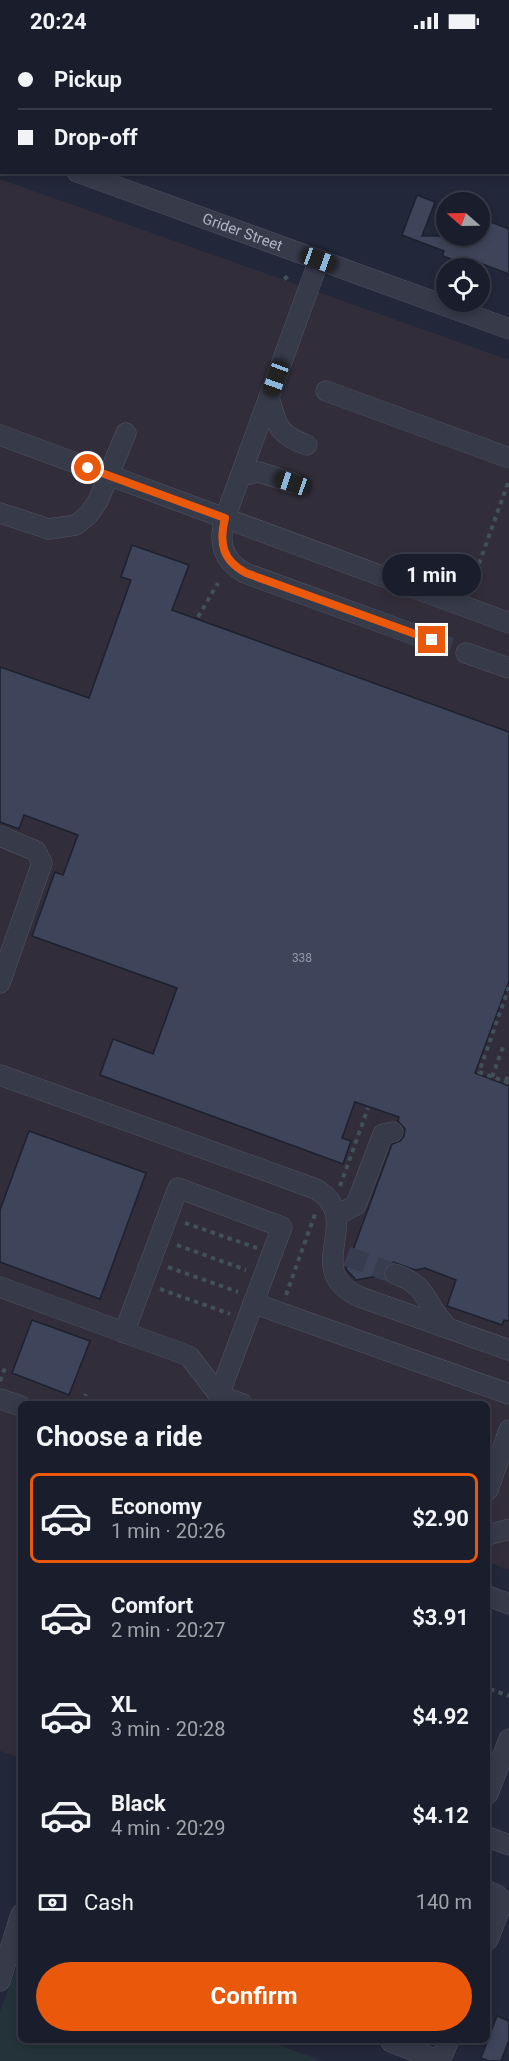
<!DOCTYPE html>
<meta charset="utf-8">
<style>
body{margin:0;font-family:Roboto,sans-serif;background:#272a37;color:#f1f3f6;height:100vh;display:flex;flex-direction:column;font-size:22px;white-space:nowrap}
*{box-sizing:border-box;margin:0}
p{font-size:20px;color:#9fa2a9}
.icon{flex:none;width:33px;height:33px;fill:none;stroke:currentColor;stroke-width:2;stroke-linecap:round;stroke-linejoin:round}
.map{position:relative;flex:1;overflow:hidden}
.sheet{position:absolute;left:18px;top:1359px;width:472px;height:642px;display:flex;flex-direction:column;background:#1a1d2b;border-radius:9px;box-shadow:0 3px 9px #0003,0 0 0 2px #383b47}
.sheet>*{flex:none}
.hud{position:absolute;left:0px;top:0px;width:510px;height:132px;box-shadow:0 3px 9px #0003,0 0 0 2px #383b47;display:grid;align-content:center;height:132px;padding:0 18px;background:#1a1d2b}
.needle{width:39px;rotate:290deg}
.fabs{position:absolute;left:436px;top:150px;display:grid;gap:12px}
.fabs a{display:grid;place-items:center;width:54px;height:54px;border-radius:50%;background:#1a1d2b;box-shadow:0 3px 9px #0003,0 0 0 2px #383b47;font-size:30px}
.end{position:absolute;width:27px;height:27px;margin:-14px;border:8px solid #ea580c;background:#fff;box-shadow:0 0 0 3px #fff}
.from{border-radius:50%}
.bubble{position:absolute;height:42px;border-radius:21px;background:#1a1d2b;box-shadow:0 3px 9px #0003,0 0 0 2px #383b47;font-size:20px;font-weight:700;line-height:42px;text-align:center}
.car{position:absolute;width:18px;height:36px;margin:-18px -9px;border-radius:8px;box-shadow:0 0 4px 2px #0007;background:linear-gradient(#222 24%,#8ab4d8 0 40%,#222 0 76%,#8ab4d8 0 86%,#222 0)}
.hud b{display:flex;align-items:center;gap:21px;height:57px;font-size:22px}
.hud b+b{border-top:2px solid #383b47}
.hud i{width:15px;height:15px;background:#f1f3f6}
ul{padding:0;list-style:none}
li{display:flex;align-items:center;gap:18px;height:90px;margin:0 12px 9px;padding:0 6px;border:3px solid transparent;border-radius:9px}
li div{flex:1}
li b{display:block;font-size:22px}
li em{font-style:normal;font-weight:700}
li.active{border-color:#ea580c}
li>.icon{width:54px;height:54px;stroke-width:1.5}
h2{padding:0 18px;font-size:27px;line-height:72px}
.pay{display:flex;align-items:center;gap:15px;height:66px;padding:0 18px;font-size:22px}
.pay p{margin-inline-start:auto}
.cta{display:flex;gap:12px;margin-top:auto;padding:12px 18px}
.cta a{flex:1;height:69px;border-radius:36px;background:#ea580c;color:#fff;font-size:24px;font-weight:700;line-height:69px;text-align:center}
.status{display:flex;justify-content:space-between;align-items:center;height:42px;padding:0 30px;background:#1a1d2b;direction:ltr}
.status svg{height:16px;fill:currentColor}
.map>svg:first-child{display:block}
.medical{fill:#322d3a}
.green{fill:#24333a}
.building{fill:#3e4459;stroke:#1d2130;stroke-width:1.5}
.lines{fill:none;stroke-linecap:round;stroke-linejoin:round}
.minor-tunnel{stroke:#373c4e;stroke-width:20;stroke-dasharray:20 10;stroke-linecap:butt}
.minor-casing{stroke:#505464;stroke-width:21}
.path{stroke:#425057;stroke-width:4;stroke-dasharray:4.5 4.5;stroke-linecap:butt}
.minor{stroke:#363a49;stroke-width:20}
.route{stroke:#ea580c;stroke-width:8}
.labels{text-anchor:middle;stroke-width:4.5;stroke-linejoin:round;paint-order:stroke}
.number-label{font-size:12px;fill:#9498aa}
.street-label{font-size:15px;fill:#b0b4c5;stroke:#1b1f2e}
</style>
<div class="status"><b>20:24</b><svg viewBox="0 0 49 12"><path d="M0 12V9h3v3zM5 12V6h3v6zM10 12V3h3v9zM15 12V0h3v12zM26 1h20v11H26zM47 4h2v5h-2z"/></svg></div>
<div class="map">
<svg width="509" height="2019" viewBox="0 0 509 2019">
<rect width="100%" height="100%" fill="#222739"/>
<polygon class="medical" points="0,137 509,318 509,1528 488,1520 488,1362 21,1362 21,1716 0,1709"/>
<polygon class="green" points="21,1913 21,1998 265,1998 323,2019 0,2019 0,1970"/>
<g class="building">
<polygon points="417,153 435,160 422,194 480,194 483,177 509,187 509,232 464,215 462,221 443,214 444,209 402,193"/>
<polygon points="132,503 189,523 172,568 509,690 509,939 475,1031 509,1044 509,1279 504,1278 502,1283 447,1264 456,1238 425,1226 415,1228 393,1220 384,1227 383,1233 356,1238 346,1227 392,1102 400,1099 404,1094 405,1087 398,1079 399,1075 355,1060 342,1096 351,1099 343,1122 100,1033 113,997 153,1012 177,946 32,894 55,830 63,833 78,793 24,773 19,787 0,780 0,625 89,656 131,538 121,535"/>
<polygon points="29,1089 146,1131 100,1257 0,1220 0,1168"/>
<polygon points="32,1278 90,1299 69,1353 12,1331"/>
<polygon points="497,1974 509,1979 509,1998 501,2019 489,2019 481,2016"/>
</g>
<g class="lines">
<g class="minor-tunnel">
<polyline points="432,599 466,611"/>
<polyline points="347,1214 395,1232"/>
</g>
<g class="minor-casing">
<g id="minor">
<polyline points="0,103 2,103"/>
<path id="s1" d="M77,130L509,287"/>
<path d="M319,218L225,476C218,500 222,518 245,531L432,599"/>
<polyline points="326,349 509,416"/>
<path d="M269,355C277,384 277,392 307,403"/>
<polyline points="0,393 509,581"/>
<polyline points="241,434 259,430 293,441"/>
<polyline points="0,471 49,487 76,483 88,473 98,459 126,391"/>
<polyline points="466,611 509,626"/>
<polyline points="0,794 36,809 42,821 0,941"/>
<path d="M0,1033L316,1147C367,1178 299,1228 360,1255L509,1308"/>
<polyline points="337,1173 356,1163 383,1092 393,1090"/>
<path d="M395,1232C429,1243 425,1263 447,1285"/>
<polyline points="0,1245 189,1314 219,1353 243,1362"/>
<polyline points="253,1261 509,1352"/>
<polyline points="124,1291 178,1146 282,1185 219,1353"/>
<polyline points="0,1357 21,1364"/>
<polyline points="488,1448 509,1388"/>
<polyline points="488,1493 509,1487"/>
<polyline points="488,1554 509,1562"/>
<polyline points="488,1752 509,1697"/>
<polyline points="488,1795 509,1803"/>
<polyline points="488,1849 497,1853 503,1859 488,1898"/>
<polyline points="0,1939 21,1872"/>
<polyline points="391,2000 435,2017 443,2012 449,1998"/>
</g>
</g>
<g class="path">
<polyline points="284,237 290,233"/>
<polyline points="470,547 509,438"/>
<polyline points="198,575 218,541"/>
<polyline points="509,945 479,1030 509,1041"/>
<polyline points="492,1035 503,1005"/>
<polyline points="506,1039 509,1031"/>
<polyline points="340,1144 368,1066"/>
<polyline points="185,1181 257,1206"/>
<polyline points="177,1203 246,1228"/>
<polyline points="168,1225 238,1250"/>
<polyline points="160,1247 230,1272"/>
<polyline points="286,1253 315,1172"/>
<polyline points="0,1339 6,1323"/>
<polyline points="82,1362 86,1352"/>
<polyline points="174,1362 186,1362"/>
<polyline points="490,1647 509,1654"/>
</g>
<use href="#minor" class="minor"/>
</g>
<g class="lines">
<path class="route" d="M88,426L225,476C219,501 222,518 246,531L432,598"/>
</g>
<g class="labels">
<g class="number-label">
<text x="302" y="920">338</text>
</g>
<g class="street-label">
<text dy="5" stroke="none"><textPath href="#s1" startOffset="176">Grider Street</textPath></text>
</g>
</g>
</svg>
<div class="fabs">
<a><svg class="needle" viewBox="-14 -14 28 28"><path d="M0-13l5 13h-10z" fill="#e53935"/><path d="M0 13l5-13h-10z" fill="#9fa2a9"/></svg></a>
<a><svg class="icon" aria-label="locate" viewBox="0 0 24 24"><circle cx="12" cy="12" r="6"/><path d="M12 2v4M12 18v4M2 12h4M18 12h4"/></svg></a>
</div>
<i class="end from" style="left:88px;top:426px"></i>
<i class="end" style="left:432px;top:598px"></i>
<div class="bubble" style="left:382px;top:512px;width:99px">1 min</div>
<i class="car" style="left:319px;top:218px;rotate:110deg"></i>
<i class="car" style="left:276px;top:336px;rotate:200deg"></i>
<i class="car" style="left:292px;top:441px;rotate:289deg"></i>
<div class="hud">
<b><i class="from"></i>Pickup</b>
<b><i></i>Drop-off</b>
</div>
<section class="sheet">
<h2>Choose a ride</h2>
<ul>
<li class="active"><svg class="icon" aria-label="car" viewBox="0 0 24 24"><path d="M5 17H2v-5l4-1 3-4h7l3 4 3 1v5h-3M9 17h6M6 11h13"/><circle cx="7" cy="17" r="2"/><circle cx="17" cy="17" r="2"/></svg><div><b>Economy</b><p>1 min · 20:26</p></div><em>$2.90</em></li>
<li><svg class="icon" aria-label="car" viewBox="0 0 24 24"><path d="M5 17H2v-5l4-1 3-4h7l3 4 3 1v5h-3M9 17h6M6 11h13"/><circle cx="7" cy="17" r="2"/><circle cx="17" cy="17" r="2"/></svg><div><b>Comfort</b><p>2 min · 20:27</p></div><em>$3.91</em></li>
<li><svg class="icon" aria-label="car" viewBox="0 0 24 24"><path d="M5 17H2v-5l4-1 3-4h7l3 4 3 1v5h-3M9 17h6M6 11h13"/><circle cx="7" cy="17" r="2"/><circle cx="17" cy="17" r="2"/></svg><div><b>XL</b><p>3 min · 20:28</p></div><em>$4.92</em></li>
<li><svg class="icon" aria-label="car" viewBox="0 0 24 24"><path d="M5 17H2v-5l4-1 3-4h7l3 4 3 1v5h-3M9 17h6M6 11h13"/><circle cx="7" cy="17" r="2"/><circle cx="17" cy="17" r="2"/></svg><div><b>Black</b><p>4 min · 20:29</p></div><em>$4.12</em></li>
</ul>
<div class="pay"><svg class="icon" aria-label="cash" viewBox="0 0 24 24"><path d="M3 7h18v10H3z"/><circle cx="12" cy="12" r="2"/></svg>Cash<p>140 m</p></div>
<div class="cta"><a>Confirm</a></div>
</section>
</div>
